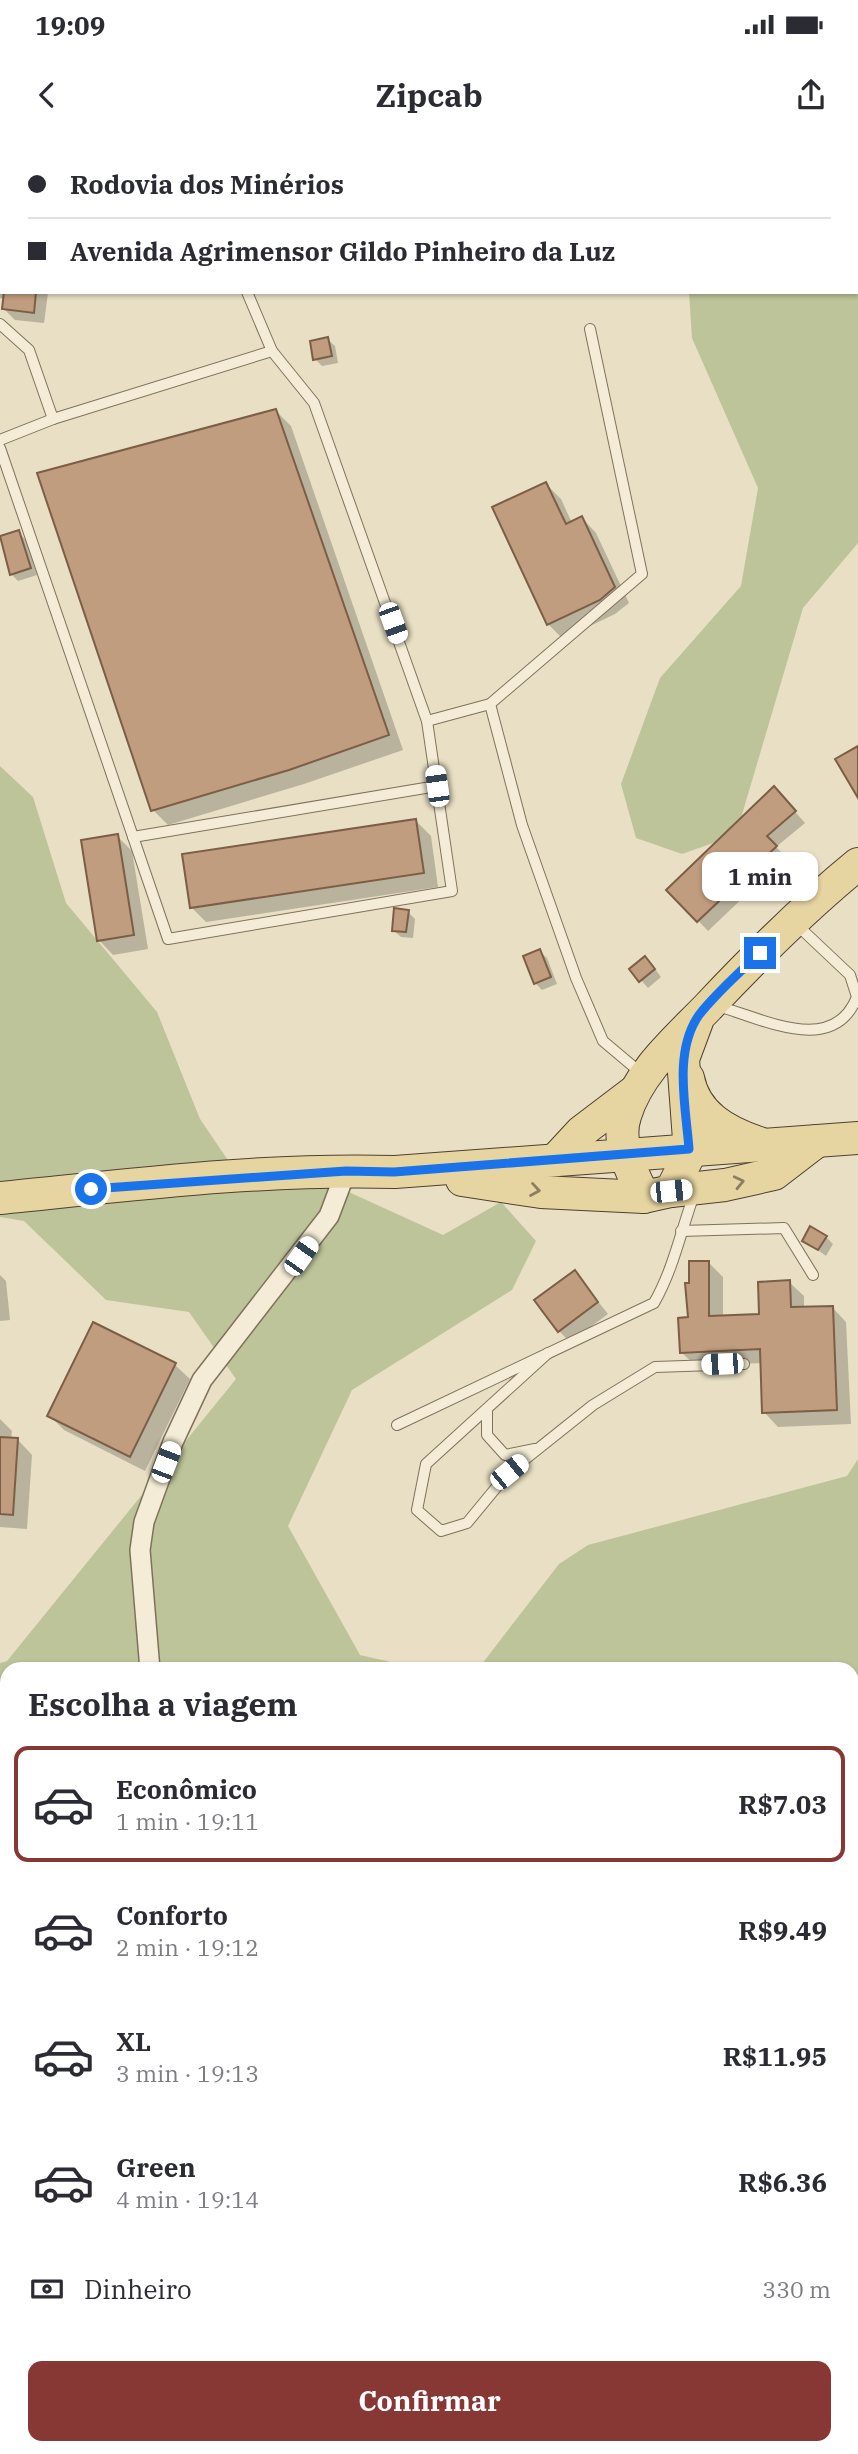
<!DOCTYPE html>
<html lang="pt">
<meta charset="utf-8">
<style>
body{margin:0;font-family:"IBM Plex Serif",serif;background:#f2f2f3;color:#2b2b33;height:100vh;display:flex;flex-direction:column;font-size:26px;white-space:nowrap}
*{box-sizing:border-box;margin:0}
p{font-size:23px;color:#7c7c81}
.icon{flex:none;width:38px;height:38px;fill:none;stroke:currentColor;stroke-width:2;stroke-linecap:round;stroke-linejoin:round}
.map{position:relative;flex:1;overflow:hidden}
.details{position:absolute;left:0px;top:1522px;width:859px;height:793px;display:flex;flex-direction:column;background:#fff;border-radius:21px 21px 0 0;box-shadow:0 2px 5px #0004}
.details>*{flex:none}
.hud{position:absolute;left:0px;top:0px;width:859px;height:154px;box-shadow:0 2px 5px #0004;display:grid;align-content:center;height:154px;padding:0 28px;background:#fff}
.end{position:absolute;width:32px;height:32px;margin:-16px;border:9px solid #1a73e8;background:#fff;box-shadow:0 0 0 4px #fff}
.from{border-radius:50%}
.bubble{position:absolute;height:49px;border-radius:14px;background:#fff;box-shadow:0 2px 5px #0004;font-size:23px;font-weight:800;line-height:49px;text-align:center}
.car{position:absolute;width:21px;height:42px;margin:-21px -10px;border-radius:9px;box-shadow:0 0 5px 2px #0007;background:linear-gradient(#fff 24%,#345 0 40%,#fff 0 76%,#345 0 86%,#fff 0)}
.hud b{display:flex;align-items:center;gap:24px;height:66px;font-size:26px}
.hud b+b{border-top:2px solid #e1e1e2}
.hud i{width:18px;height:18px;background:#2b2b33}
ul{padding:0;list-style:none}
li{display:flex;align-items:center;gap:21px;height:116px;margin:0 14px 10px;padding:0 14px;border:4px solid transparent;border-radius:14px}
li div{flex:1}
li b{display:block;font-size:26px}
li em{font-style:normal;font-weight:800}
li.active{border-color:#873835}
li>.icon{width:63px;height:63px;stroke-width:1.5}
h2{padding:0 28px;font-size:32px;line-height:84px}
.pay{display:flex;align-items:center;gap:18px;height:77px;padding:0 28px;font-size:26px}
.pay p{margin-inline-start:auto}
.primary-button{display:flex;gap:14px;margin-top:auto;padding:14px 28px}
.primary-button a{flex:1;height:80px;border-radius:14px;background:#873835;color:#fff;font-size:28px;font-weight:800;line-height:80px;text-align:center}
.status{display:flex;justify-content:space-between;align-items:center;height:49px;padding:0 35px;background:#fff;direction:ltr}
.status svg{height:19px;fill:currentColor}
header{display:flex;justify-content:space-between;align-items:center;height:91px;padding:0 28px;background:#fff;font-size:32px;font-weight:800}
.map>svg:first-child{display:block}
.green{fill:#bdc49a}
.shadow{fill:#0003}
.building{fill:#c19d7f;stroke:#7c5e46;stroke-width:2}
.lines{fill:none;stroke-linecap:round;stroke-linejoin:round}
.service-casing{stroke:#80715d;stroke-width:12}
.minor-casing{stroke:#80715d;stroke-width:22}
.primary-casing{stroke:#4e4031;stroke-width:34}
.service{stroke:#f4ecd6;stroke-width:10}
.minor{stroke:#f4ecd6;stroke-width:19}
.primary{stroke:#e6d4a1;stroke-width:32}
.oneway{stroke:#8c7e60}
.route{stroke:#1a73e8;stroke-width:9}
</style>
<div class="status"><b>19:09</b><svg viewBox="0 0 49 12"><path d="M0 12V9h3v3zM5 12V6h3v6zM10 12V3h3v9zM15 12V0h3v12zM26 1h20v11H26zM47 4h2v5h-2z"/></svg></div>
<header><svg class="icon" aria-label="back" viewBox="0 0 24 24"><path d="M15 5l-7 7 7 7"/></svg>Zipcab<svg class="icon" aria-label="share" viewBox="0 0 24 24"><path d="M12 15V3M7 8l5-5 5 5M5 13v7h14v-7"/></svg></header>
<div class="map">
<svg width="858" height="2314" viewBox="0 0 858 2314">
<rect width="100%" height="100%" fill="#e8dfc4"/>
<g class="green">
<polygon points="247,0 858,0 858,403 803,468 736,695 682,714 636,698 621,644 660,538 741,446 758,348 692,198 689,152 858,152 858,2"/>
<polygon points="0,626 33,657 66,763 157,872 200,979 234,1029 340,1048 443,1095 501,1062 536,1101 512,1150 352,1250 288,1386 360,1515 421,1529 7,1530 7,1985 0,1985 0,1523 7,1521 236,1239 189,1172 106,1160 24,1081 0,1077"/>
<polygon points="858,1319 858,2314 459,2314 459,2308 852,2308 852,1530 478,1529 559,1424 588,1405 847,1336"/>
<polygon points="7,2157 7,2308 228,2308 226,2314 0,2314 0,2162"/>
</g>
<g class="shadow">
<polygon points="0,138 2,152 48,153 44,183 15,180 4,169 5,159 0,158"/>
<polygon points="327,199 335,206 338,223 322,226 315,219"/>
<polygon points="276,271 291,286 403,610 304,644 168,685 153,670"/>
<polygon points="546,344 561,359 572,383 582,378 596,393 629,463 615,474 563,499 548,484"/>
<polygon points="18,392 26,400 37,435 18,441 11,434 0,398"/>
<polygon points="784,659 805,683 776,707 786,717 708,791 669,750"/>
<polygon points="416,681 431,696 438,747 206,782 191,767"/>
<polygon points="117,696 132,711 148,809 113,815 99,800"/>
<polygon points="408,772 415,779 413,798 401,797 393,790"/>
<polygon points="539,811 547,818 557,844 542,850 535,843"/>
<polygon points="652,825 661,837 648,848 631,829"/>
<polygon points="826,1097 833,1104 826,1116 804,1100"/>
<polygon points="709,1123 723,1137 723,1177 761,1176 789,1142 804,1156 804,1169 832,1167 846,1182 851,1284 778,1287 764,1272 762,1223 696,1226 681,1212 690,1179 690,1144"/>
<polygon points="575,1133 608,1174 570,1202 559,1191"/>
<polygon points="0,1135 6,1141 10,1180 0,1181"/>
<polygon points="175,1225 190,1239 145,1331 64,1290 50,1276"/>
<polygon points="0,1279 12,1291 11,1299 18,1300 32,1315 27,1389 0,1387"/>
<polygon points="0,1989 7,1989 7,2095 0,2091"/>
<polygon points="4,2198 7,2225 0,2228 0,2199"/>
<rect x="226" y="2308" width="31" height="6"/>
</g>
<g class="building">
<polygon points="4,152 36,152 34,173 2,169"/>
<polygon points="328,197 332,216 313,220 310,201"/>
<polygon points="276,269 389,595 289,630 151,671 37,333"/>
<polygon points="546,342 566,384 582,376 615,447 600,460 547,485 492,367"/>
<polygon points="19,390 31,428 10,435 0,396"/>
<polygon points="858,606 858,658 835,619"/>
<polygon points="774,646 796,671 767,696 777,706 697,782 666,750"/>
<polygon points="416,679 424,733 190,768 182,714"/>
<polygon points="118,694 134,795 97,801 81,700"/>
<polygon points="394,768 409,770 406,792 392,791"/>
<polygon points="540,809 551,837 534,844 523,816"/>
<polygon points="645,816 655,829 639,842 629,829"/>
<polygon points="810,1086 827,1096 818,1110 802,1101"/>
<polygon points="689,1121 709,1121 709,1176 759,1174 758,1142 790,1140 791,1167 833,1166 837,1270 762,1273 760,1209 680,1213 678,1178 688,1177 685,1143 689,1143"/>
<polygon points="575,1130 598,1162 558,1192 534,1160"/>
<polygon points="93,1182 176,1223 130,1317 47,1276"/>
<polygon points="0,1297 18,1298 13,1375 0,1374"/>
</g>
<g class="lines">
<g class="service-casing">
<g id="service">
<polyline points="176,0 177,2"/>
<polyline points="0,184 29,210 53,279"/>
<polyline points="0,300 53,279 272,211"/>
<polyline points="0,308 168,799 452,751 427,581 314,263 272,211 247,152"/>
<polyline points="490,564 522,685 576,838 603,901 641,933"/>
<polyline points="427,581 490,564 642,434 590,189"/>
<polyline points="133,697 437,646"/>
<path d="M717,866C760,877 833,918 857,857L850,835L797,785"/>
<polyline points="681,1091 784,1088 813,1135"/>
<polyline points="548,1213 426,1324 417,1370 441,1391 467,1383 509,1332 593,1265 655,1227 744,1224"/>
<polyline points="487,1269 487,1295 505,1315 535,1309"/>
<path d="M397,1285L654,1163C674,1128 681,1090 695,1052"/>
</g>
</g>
<g class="minor-casing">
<g id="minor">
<polyline points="150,1530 140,1410 144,1382 173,1302 202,1240 329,1076 346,1031"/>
<polyline points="0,2100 7,2104"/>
<polyline points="0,2127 7,2124"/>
<polyline points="300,2308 304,2314"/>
</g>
</g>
<g class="primary-casing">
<g id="primary">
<path d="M699,876L683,919L690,1013L671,1051L644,1057C632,1033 616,1003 625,976C638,932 677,899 708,867C755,817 804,768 858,724"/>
<path d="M688,938C695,975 726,992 759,1003"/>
<polyline points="556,1019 581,992 635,951"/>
<polyline points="462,1040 541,1052 644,1057"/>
<polyline points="671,1051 725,1045 774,1034 817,1001"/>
<path d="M0,1058C130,1045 264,1028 395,1032L858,998"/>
</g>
</g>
<use href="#service" class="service"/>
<use href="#minor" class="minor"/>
<use href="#primary" class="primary"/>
</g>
<defs><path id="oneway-chevron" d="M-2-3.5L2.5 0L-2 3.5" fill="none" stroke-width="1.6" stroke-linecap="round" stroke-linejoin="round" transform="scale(1.75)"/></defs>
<g class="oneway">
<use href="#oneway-chevron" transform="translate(739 1042) rotate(-13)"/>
<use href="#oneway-chevron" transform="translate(535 1050) rotate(9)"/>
</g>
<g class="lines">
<path class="route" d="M91,1049L346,1031L394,1032L689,1009C686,968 673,912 699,875C716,853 740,832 760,813"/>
</g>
</svg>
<i class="end from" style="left:91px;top:1049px"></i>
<i class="end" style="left:760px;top:813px"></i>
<div class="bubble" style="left:702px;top:712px;width:116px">1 min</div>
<i class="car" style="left:393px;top:483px;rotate:160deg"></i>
<i class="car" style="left:437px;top:646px;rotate:352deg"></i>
<i class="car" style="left:671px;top:1051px;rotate:84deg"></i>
<i class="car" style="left:301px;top:1116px;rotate:35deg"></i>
<i class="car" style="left:722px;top:1224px;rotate:268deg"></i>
<i class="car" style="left:166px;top:1322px;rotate:21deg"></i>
<i class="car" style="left:509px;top:1332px;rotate:51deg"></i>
<div class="hud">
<b><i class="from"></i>Rodovia dos Minérios</b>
<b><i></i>Avenida Agrimensor Gildo Pinheiro da Luz</b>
</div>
<section class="details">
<h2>Escolha a viagem</h2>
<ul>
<li class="active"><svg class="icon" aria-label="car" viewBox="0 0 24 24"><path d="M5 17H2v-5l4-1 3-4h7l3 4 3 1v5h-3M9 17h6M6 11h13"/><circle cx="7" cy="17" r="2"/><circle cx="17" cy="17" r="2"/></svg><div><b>Econômico</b><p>1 min · 19:11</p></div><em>R$7.03</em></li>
<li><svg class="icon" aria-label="car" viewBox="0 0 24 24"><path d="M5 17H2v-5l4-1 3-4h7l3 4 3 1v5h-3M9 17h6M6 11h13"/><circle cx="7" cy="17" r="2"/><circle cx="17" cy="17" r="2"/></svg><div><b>Conforto</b><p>2 min · 19:12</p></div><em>R$9.49</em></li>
<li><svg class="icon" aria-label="car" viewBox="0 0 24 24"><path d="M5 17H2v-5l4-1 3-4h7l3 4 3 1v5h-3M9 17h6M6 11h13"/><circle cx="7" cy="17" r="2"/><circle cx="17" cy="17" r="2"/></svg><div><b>XL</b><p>3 min · 19:13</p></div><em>R$11.95</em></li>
<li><svg class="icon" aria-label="car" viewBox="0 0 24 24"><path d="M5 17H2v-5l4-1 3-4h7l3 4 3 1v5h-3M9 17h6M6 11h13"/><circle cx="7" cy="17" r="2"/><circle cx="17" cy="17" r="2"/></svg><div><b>Green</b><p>4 min · 19:14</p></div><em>R$6.36</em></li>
</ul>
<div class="pay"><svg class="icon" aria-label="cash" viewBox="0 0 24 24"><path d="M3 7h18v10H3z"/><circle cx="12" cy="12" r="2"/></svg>Dinheiro<p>330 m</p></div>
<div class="primary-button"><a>Confirmar</a></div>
</section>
</div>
